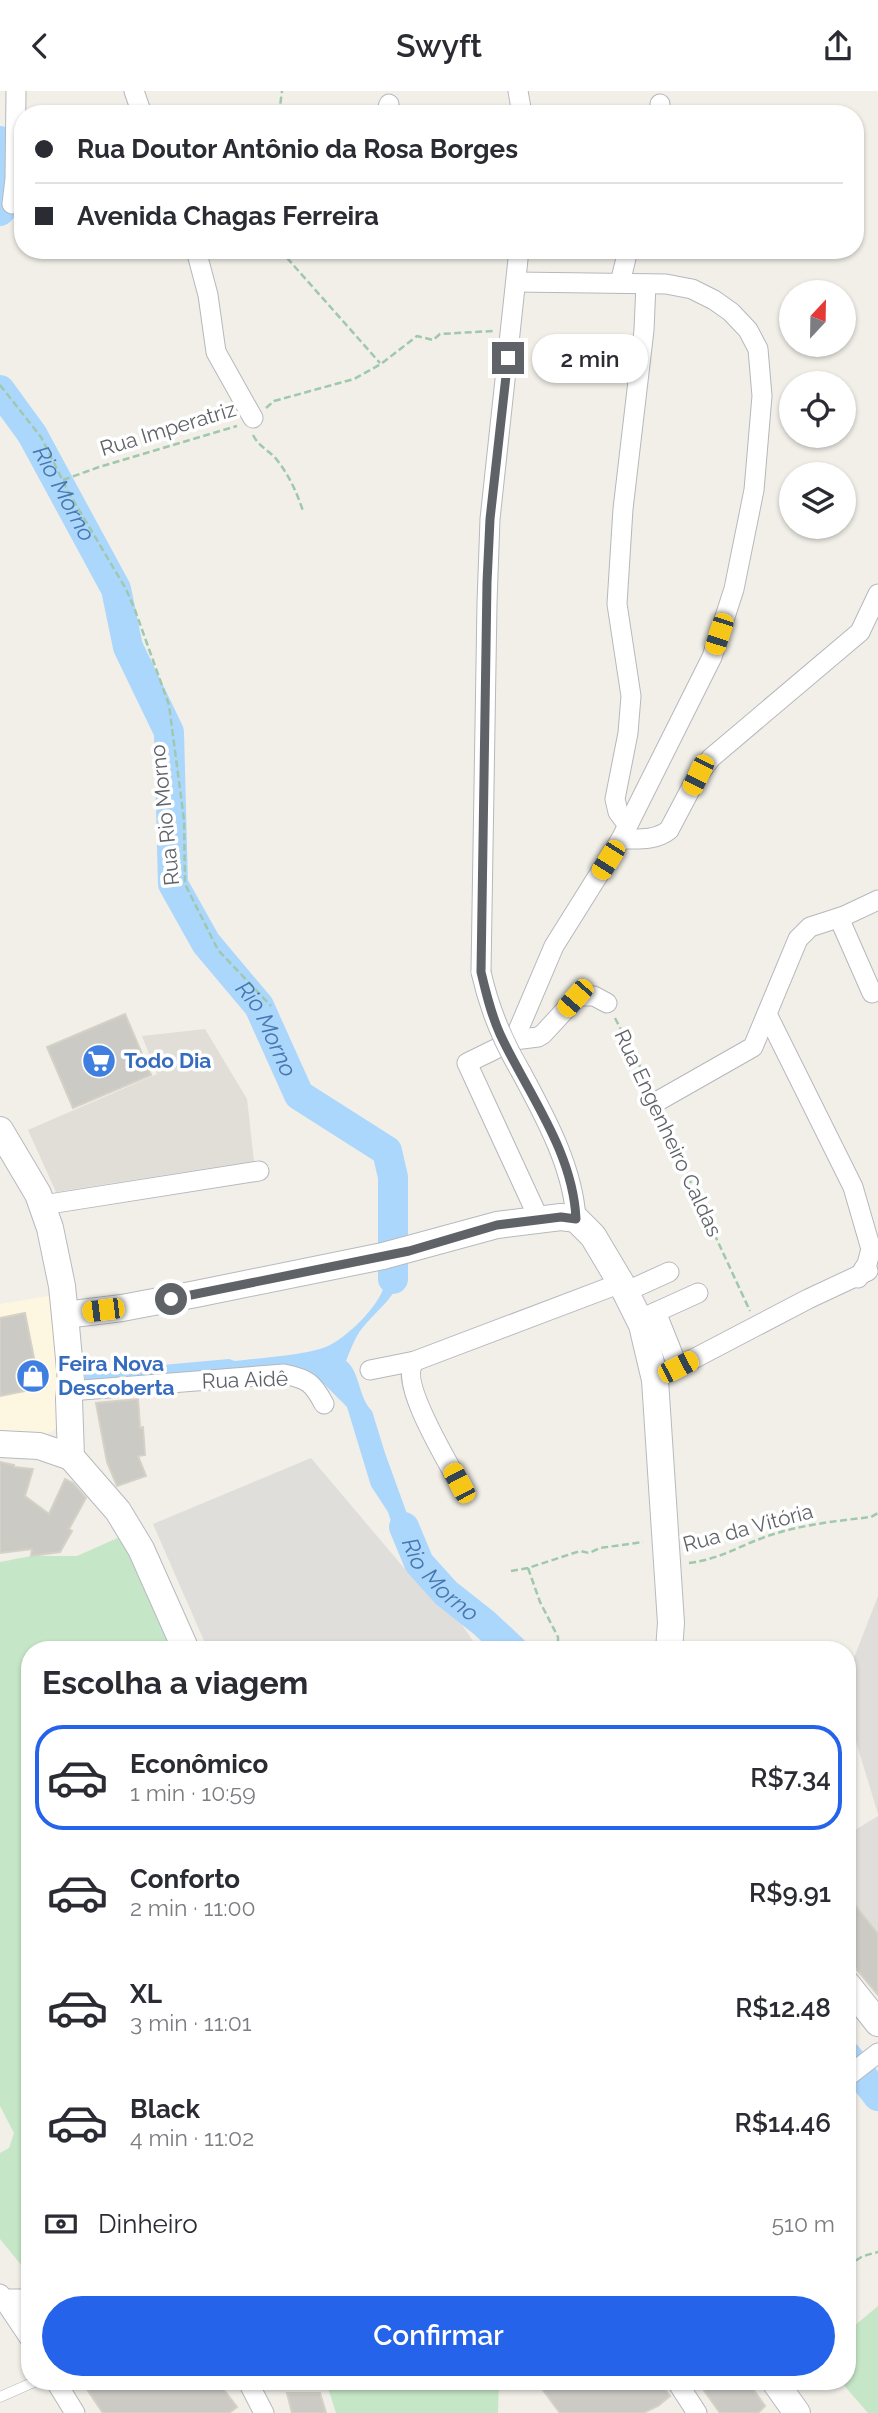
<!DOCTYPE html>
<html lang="pt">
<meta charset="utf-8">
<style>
body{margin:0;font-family:Raleway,sans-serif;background:#f7f7f7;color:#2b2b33;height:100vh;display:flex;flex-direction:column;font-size:26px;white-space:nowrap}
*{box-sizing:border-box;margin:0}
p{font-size:23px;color:#7c7c81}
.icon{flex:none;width:38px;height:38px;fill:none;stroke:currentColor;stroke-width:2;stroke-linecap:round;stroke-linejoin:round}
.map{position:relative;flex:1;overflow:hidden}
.sheet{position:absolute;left:21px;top:1550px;width:835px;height:749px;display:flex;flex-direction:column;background:#fff;border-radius:28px;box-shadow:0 2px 5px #0004}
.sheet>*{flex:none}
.guide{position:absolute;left:14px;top:14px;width:850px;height:154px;border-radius:28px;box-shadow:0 2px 5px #0004;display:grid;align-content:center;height:154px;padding:0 21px;background:#fff}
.needle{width:46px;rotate:22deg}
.buttons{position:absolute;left:779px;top:189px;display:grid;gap:14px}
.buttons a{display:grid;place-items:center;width:77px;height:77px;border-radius:50%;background:#fff;box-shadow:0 2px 5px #0004;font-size:35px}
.end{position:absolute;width:32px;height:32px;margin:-16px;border:9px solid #5f6368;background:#fff;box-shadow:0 0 0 4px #fff}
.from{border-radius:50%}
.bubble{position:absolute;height:49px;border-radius:24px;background:#fff;box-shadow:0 2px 5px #0004;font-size:23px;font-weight:600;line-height:49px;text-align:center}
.car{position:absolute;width:21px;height:42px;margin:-21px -10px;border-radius:9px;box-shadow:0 0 5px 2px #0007;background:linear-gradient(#f5c518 24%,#345 0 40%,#f5c518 0 76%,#345 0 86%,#f5c518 0)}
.guide b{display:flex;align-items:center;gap:24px;height:66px;font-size:26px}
.guide b+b{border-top:2px solid #e1e1e2}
.guide i{width:18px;height:18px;background:#2b2b33}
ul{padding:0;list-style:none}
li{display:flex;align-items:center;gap:21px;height:105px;margin:0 14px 10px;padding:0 7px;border:4px solid transparent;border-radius:28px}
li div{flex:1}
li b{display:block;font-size:26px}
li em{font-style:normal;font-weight:600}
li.current{border-color:#2563eb}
li>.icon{width:63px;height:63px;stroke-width:1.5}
h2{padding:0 21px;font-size:32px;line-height:84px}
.pay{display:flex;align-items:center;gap:18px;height:77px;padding:0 21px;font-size:26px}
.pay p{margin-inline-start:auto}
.cta{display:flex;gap:14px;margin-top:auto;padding:14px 21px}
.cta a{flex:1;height:80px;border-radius:42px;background:#2563eb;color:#fff;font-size:28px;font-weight:600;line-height:80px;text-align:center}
header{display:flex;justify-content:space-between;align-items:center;height:91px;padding:0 21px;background:#fff;font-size:32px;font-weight:600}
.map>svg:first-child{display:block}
.commercial{fill:#fdf7e1}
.industrial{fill:#e0deda}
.education{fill:#e0ded6}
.green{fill:#c6e7c7}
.water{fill:#acd7fc}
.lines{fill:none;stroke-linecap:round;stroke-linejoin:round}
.river{stroke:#acd7fc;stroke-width:30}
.building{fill:#cccac5;stroke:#d5d1c6;stroke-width:2}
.lane-casing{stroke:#b5b8bc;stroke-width:11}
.street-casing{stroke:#b5b8bc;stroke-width:21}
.secondary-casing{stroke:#b6babf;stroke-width:28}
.path{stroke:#9fc8ac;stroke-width:2.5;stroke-dasharray:7 3.5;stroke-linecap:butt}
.lane{stroke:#fff;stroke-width:10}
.street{stroke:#fff;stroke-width:19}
.secondary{stroke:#fff;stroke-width:26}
.street-bridge-casing{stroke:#b5b8bc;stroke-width:21;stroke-linecap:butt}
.street-bridge{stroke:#fff;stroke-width:19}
.route{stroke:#5f6368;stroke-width:9}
.labels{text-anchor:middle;stroke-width:7;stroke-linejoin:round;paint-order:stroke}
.street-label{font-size:21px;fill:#5f6368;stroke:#fff}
.shop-label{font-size:21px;font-weight:bold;fill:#366cbe;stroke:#fff;text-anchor:start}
.water-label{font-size:23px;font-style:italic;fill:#4877af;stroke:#fff}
</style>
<header><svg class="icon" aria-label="back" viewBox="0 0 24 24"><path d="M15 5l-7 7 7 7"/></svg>Swyft<svg class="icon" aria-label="share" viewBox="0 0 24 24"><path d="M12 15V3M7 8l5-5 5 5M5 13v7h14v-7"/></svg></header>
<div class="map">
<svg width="878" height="2322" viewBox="0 0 878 2322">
<rect width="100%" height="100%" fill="#f1efe8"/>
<polygon class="commercial" points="55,1204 62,1331 54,1339 40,1347 0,1346 0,1213"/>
<g class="industrial">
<polygon points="311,1367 410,1484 415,1480 446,1510 479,1559 208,1559 153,1433"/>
<polygon points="878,1505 878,1723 847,1621 847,1585"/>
<polygon points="878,1725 878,1904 847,1867 847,1744"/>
</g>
<polygon class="education" points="205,938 247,1008 254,1070 56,1101 28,1039 157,983 142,945"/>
<g class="green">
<polygon points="122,1445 174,1559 30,1559 30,2181 27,2181 0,2148 0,2062 9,2057 14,2042 0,2015 0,1471 31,1465 77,1465"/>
<polygon points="878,2215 878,2322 868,2322 841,2291 847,2291 847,2241"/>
<polygon points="326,2291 499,2291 498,2322 336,2322"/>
</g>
<path class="water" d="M405,1172C398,1208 380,1214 360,1240C354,1249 350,1260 346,1270C360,1280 358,1306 372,1320L385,1362L423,1467L417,1476L394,1439L388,1421L371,1395L347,1316L314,1283L287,1277L86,1292L84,1281L229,1268L235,1270C258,1267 311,1264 330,1254C348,1245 379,1215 384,1195C386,1189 386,1181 387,1174Z"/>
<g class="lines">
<g class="river">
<polyline points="0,50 4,115 0,120"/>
<path id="s1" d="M0,299L32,343L116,498L128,556L169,641L173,793L206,852L259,915L299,1004L387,1060L393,1086V1188"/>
<path id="s2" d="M404,1436L419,1472L446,1502L484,1532L513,1559"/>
<polyline points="847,1965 878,2005"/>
</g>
</g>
<g class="building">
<polygon points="125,923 151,984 73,1017 47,956"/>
<polygon points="25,1222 40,1297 0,1305 0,1227"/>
<polygon points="138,1308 140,1337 143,1336 145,1364 138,1365 146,1385 117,1395 107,1371 96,1312"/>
<polygon points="0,1371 14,1374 14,1376 33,1378 25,1405 49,1423 65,1388 73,1392 86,1407 69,1438 72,1440 60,1461 31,1465 32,1458 0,1462"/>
<polygon points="847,1804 878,1843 878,1904 847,1867"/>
<polygon points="82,2291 218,2291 237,2316 229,2322 103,2322"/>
<polygon points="537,2291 660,2291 670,2305 658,2315 643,2322 560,2322"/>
<polygon points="698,2291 748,2291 765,2315 758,2322 720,2322"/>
<polygon points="287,2302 320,2302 326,2322 292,2322"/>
</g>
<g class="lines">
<g class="lane-casing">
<polyline id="lane" points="0,2306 34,2291"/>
</g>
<g class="street-casing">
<g id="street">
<polyline points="134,0 142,23"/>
<polyline points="518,0 522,23"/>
<polyline points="386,23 389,13"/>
<polyline points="659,23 660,13"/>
<polyline points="12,113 15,88 16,0"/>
<polyline points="196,159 208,204 216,261 253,327"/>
<polyline points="516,191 666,193 692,198 714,209 731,221 748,239 758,258 762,305 754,399 734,498 712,566 621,748"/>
<polyline points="620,192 628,159"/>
<polyline points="627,733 618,721 615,708 628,642 631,605 617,513 623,418 644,239 646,193"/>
<polyline points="839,827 872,902"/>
<polyline points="481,881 487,512 490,428 519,159"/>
<polyline points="767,923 853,1096 871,1158 867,1173 858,1187"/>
<path d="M514,949L554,855L621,748C638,748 655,750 669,739L698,684L711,667L860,541L878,503"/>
<path d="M521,981C545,1026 573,1076 576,1128"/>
<polyline points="658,1010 753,956 798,848 810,836 844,825 878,809"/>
<polyline points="43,1114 259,1080"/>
<polyline points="539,1128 467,972 514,949 538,946 543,943 578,905 594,905 607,912"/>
<polyline points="625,1201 669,1181"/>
<polyline points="656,1221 678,1276 808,1208 868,1180"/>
<polyline points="645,1226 698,1202"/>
<path d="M415,1270C397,1289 448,1371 459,1392"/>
<polyline points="370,1279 415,1270 621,1192"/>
<path d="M70,1300L284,1283C308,1288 313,1292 324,1313"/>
<polyline points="847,1986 878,1962"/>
<polyline points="0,2203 30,2248"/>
<polyline points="5,2208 30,2208"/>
<polyline points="56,2291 75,2322"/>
<polyline points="248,2291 264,2322"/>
<polyline points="677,2291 697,2322"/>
</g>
</g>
<g class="secondary-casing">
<g id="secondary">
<polyline points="0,1039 38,1103 50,1137 62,1195 66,1235 71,1290 69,1308 71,1366 118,1420 141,1458 186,1559"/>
<polyline points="65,1224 122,1217 196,1203 383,1165 497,1134 561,1126 576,1128 593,1145 621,1192 642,1234 655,1289 671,1532 669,1559"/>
<polyline points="0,1353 39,1355 71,1366"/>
<polyline points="847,1893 878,1932"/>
<polyline points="775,2291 797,2322"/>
</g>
</g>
<g class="path">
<polyline points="279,23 282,0"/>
<polyline points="280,159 380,272"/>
<polyline points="0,294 41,346 69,402 126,498 135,519 169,614 184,729 185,793 218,859 271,915"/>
<polyline points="266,317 274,310 354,288 381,273 417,245 433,249 440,243 493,240"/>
<path d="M253,344C259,356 269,359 277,369C289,384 297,402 303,420"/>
<polyline points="63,389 99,376 237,335"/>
<polyline points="615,927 649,993"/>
<polyline points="665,1027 693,1097 750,1220"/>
<path d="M689,1472C720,1468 737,1456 765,1446C798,1434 836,1430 871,1426L878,1422"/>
<polyline points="528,1477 540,1511 558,1546 558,1553"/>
<polyline points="511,1480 528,1477 580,1460 589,1462 600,1457 643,1451"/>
<polyline points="847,2175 863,2165 878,2161"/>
</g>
<use href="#lane" class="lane"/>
<use href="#street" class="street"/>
<use href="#secondary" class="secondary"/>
<g class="street-bridge-casing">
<path id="street-bridge" d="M481,881C489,917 502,949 521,981"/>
</g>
<use href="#street-bridge" class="street-bridge"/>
</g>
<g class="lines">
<path class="route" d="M171,1208L409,1160L497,1134L561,1126L576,1128C573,1060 528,1003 500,943C491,923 486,902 481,881L487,491L490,428L508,267"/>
</g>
<defs>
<g id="supermarket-disc" transform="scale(1.75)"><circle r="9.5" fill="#3f7fe0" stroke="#fff"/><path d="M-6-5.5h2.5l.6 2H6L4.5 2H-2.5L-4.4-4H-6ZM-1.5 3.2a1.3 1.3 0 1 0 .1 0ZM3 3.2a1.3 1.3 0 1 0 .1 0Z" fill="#fff"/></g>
<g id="shop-disc" transform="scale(1.75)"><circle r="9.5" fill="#3f7fe0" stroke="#fff"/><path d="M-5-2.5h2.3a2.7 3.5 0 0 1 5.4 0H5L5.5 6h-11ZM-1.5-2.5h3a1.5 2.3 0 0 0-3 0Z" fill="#fff"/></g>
</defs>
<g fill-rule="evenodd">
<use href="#supermarket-disc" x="99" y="970"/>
<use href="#shop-disc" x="33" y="1285"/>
</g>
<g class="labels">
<g class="street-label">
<text transform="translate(168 338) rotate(-17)" y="7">Rua Imperatriz</text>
<text transform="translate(165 724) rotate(-96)" y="7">Rua Rio Morno</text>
<text transform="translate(668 1042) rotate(65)" y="7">Rua Engenheiro Caldas</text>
<text transform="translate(245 1289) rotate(-2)" y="7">Rua Aidê</text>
<text transform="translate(748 1437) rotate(-15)" y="7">Rua da Vitória</text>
</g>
<g class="shop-label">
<text x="124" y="977">Todo Dia</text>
<text x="58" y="1280">Feira Nova<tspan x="58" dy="24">Descoberta</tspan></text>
</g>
<g class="water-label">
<text dy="8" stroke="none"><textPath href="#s1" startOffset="122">Rio Morno</textPath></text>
<text dy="8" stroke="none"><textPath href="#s1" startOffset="710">Rio Morno</textPath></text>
<text dy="8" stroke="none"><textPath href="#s2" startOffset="65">Rio Morno</textPath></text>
</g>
</g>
</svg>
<div class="buttons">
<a><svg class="needle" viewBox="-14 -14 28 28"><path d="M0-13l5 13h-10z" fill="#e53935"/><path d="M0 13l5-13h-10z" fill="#7c7c81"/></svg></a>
<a><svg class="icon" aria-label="locate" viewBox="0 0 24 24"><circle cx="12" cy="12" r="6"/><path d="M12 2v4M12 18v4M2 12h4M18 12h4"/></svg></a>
<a><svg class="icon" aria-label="layers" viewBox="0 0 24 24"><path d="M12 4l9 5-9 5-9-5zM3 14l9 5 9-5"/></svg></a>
</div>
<i class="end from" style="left:171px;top:1208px"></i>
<i class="end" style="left:508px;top:267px"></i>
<div class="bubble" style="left:532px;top:243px;width:116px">2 min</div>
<i class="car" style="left:719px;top:543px;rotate:198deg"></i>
<i class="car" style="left:698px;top:684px;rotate:206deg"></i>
<i class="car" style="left:608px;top:769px;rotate:212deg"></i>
<i class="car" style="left:575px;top:907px;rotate:221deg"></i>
<i class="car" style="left:103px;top:1219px;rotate:263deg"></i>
<i class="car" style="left:678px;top:1276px;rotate:63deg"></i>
<i class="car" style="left:459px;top:1392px;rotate:332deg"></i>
<div class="guide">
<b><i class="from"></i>Rua Doutor Antônio da Rosa Borges</b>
<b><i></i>Avenida Chagas Ferreira</b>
</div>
<section class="sheet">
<h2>Escolha a viagem</h2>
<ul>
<li class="current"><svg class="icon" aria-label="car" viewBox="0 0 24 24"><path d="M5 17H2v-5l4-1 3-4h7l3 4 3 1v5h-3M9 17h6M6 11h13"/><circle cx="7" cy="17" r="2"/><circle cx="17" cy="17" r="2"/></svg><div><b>Econômico</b><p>1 min · 10:59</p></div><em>R$7.34</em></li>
<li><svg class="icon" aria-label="car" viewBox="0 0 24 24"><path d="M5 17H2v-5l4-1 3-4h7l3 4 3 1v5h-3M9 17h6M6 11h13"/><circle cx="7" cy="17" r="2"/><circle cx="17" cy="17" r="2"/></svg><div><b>Conforto</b><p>2 min · 11:00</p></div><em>R$9.91</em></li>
<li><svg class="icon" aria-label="car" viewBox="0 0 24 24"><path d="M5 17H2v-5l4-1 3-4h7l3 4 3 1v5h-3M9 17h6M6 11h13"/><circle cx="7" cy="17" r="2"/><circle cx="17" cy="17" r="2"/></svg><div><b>XL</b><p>3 min · 11:01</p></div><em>R$12.48</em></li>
<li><svg class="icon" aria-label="car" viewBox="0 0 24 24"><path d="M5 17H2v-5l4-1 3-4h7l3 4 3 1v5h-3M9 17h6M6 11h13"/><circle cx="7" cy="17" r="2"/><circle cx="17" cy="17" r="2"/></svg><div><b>Black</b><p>4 min · 11:02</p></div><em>R$14.46</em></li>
</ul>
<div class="pay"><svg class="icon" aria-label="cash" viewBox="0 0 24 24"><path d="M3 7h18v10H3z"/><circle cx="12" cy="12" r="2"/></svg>Dinheiro<p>510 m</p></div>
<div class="cta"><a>Confirmar</a></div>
</section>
</div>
